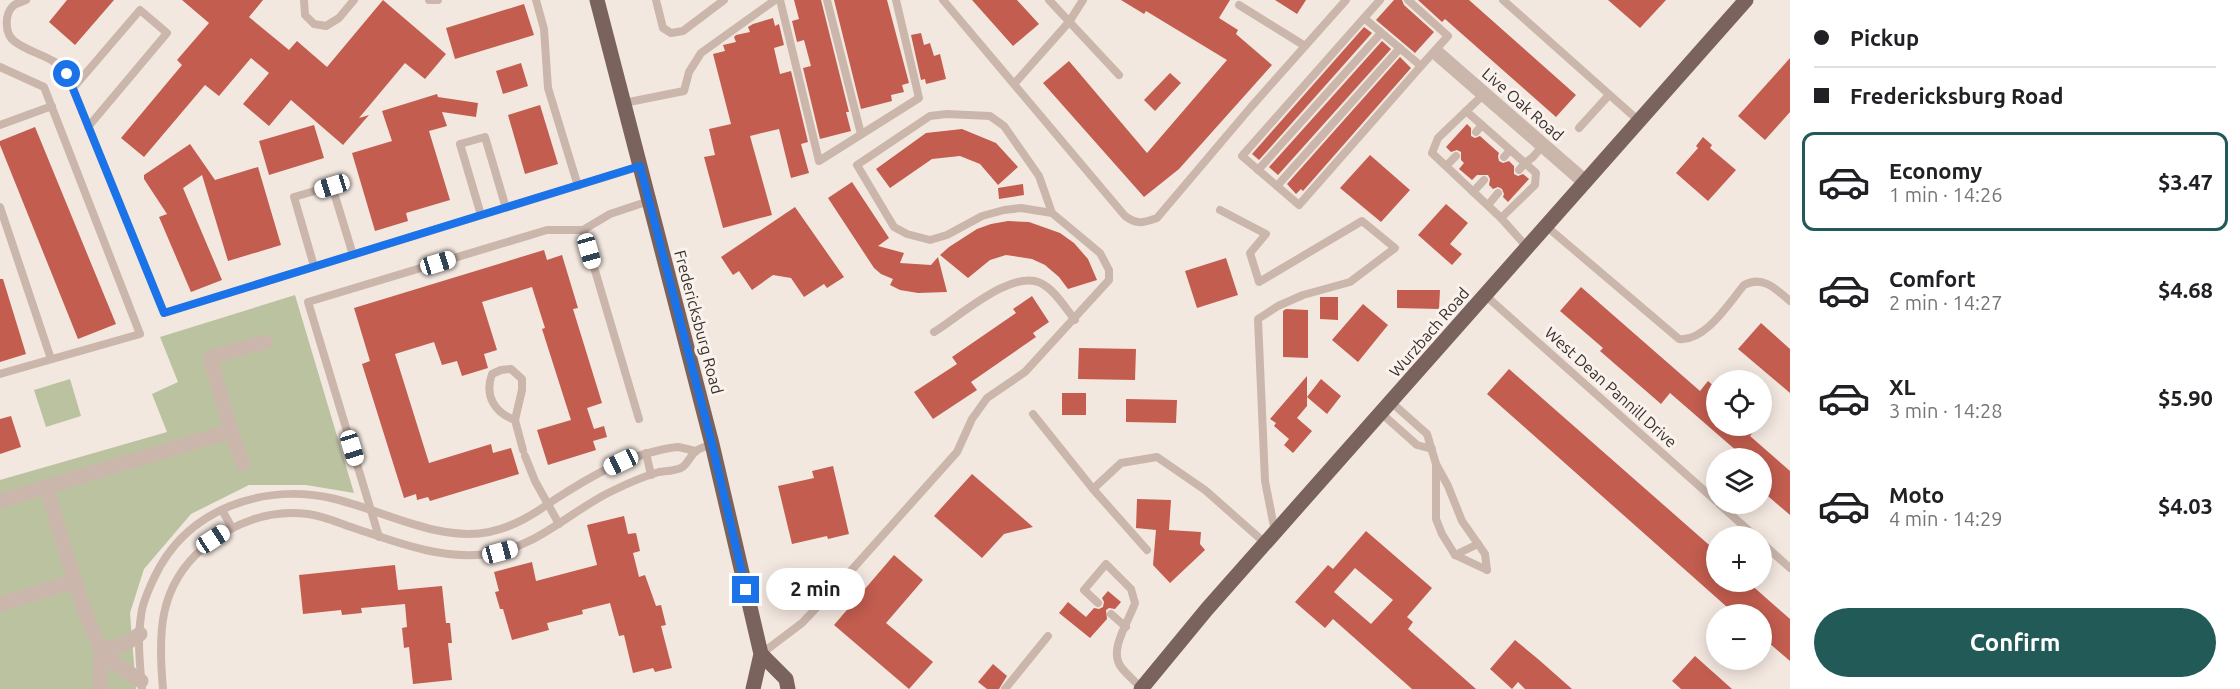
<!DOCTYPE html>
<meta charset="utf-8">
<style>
body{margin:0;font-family:Ubuntu,sans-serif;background:#f6f6f6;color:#202124;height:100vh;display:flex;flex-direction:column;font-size:22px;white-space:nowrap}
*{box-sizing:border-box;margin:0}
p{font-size:20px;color:#757577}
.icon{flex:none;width:33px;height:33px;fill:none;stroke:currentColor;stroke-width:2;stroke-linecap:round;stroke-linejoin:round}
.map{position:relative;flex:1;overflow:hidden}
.sheet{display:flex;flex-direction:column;background:#fff;width:450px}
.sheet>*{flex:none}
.top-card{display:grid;align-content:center;height:132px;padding:0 24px;background:#fff}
.controls{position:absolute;left:1706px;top:370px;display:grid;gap:12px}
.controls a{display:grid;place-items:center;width:66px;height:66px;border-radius:50%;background:#fff;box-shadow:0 3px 15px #0003;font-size:30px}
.end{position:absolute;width:27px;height:27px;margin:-14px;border:8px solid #1a73e8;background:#fff;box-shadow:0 0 0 3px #fff}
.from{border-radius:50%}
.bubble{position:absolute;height:42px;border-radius:21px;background:#fff;box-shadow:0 3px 15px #0003;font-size:20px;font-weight:600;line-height:42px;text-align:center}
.car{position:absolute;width:18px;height:36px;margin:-18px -9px;border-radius:8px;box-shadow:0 0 4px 2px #0007;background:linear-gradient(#fff 24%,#345 0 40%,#fff 0 76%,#345 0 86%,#fff 0)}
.top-card b{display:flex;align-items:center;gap:21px;height:57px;font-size:22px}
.top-card b+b{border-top:2px solid #e0e0e0}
.top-card i{width:15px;height:15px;background:#202124}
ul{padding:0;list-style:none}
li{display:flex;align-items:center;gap:18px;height:99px;margin:0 12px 9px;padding:0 12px;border:3px solid transparent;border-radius:12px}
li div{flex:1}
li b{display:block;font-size:22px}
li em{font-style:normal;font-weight:600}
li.on{border-color:#215a57}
li>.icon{width:54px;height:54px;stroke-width:1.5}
.cta{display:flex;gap:12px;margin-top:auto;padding:12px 24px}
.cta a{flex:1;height:69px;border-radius:36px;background:#215a57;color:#fff;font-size:24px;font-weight:600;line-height:69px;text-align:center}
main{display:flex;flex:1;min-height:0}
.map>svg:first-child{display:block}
.green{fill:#bbc2a0}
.building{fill:#c25d4f;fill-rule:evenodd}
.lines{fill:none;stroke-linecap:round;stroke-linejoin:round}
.service{stroke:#cbb6ac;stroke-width:8}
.minor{stroke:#cbb6ac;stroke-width:15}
.primary{stroke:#7a635d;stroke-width:15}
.route{stroke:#1a73e8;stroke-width:8}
.labels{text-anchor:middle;stroke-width:6;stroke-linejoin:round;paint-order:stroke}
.street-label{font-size:16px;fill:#392e2b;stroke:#faf2ed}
</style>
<main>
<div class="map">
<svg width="1790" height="689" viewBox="0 0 1790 689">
<rect width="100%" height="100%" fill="#f3e8e0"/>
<g class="green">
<polygon points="295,295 354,493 306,485 249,485 191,514 144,569 130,613 136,689 0,689 0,480 167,432 152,394 178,382 160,337"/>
<polygon points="70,379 81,416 46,427 34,390"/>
</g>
<g class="building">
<polygon points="67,0 114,0 75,45 49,22"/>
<polygon points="182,0 263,0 249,17 289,50 297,41 327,67 383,0 446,54 425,79 405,63 359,118 369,115 343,145 291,100 269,126 243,104 269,73 251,58 219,96 205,85 144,157 121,138 182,65 177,60 209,23"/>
<polygon points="794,0 821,0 849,112 846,112 851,131 820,139 803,68 811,66 804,40 797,42 792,21 799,19"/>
<polygon points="834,0 887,0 909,83 902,85 904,92 891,95 892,101 861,109"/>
<polygon points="972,0 1017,0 1039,24 1013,46"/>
<polygon points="1121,0 1230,0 1219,18 1238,30 1236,34 1272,65 1179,169 1144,197 1043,83 1069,61 1147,153 1227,60 1146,11 1144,14"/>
<polygon points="1275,0 1306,0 1297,14"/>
<polygon points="1394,0 1402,0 1404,5 1434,32 1415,53 1376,20"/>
<polygon points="1418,0 1469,0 1576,95 1556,117 1445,19 1442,22"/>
<polygon points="1608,0 1666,0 1640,28"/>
<polygon points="524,4 534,35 455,59 446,28"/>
<polygon points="773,18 775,26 779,24 784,45 774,48 780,74 791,71 808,142 801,144 809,173 791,178 779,129 750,136 772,215 723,228 704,157 715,155 709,129 731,124 713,54 725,51 723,45 736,42 734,37 736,35 750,32 748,27 753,24"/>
<polygon points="1364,27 1372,33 1259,160 1252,154"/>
<polygon points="921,33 924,45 930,43 934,56 940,54 946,79 926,84 925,79 921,80 911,35"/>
<polygon points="1382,41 1391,49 1278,175 1269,167"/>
<polygon points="1400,57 1411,68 1303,191 1301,189 1296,194 1287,184"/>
<polygon points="1790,58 1790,112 1765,140 1738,116"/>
<polygon points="521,63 528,86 503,94 496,71"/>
<polygon points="1170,73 1181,83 1155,111 1144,100"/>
<polygon points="437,94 438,97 478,103 476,117 442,112 447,126 429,131 450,200 406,213 408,221 375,231 352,153 392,141 382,111"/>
<polygon points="540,105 558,164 525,174 508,115"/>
<polygon points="1467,124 1471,128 1471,136 1475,138 1480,136 1499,153 1498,156 1499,161 1503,163 1509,161 1514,166 1514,174 1518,176 1523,174 1529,179 1508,202 1503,197 1504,194 1502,189 1498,187 1493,189 1489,185 1490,179 1488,175 1477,175 1472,180 1459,169 1464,163 1461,160 1461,152 1457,150 1451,152 1446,147"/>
<polygon points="314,125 324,158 269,175 259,141"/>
<polygon points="35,127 116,324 78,339 0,145 0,141"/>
<polygon points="962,129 996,143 1018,167 998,185 980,164 960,156 932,159 890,188 876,169 926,133"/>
<polygon points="1703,137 1712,145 1710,148 1736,170 1708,201 1676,173 1698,148 1696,146"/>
<polygon points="190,144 215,180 258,167 281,245 228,261 202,175 183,188 222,280 191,292 159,217 167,214 144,179 144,175"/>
<polygon points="1370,155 1410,190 1381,222 1340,188"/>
<polygon points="852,182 889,238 878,246 904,253 900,263 931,265 938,257 947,292 918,293 900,290 890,285 893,279 881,274 874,268 828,198"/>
<polygon points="1023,184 1024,195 999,199 998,188"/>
<polygon points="1446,204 1468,223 1450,244 1462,254 1452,265 1418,235"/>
<polygon points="795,207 844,277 827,288 824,284 804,297 791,278 773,275 752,290 739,271 733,275 721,257"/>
<polygon points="1008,221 1029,222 1060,233 1074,243 1088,259 1097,280 1068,289 1059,277 1045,265 1032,259 1006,255 990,260 968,278 940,255 949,247 977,229 991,224"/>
<polygon points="544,250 547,260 562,255 578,308 573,309 602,403 587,408 594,429 604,426 607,437 593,441 596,450 548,465 537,430 571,420 542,329 545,328 532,287 482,302 497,350 484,354 488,368 462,376 457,361 442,365 434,342 395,354 429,463 491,444 493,453 511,448 519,474 430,501 428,497 417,500 416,494 404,498 362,364 370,361 354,308"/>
<polygon points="1226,258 1238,295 1197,308 1185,271"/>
<polygon points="0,279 3,279 26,354 0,362"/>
<polygon points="1581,287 1700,391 1708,381 1716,388 1716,426 1759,426 1750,436 1790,471 1790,515 1761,490 1761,459 1746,459 1670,393 1661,404 1600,351 1603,348 1560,311"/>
<polygon points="1397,290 1440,290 1439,309 1397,308"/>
<polygon points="1032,296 1049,322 1033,333 1036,337 971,382 977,390 933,419 914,392 957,364 952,357 1016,313 1013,309"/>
<polygon points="1320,297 1338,297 1338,320 1320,319"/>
<polygon points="1363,304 1388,325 1358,362 1332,340"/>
<polygon points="1286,309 1308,310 1308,358 1283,357 1283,311"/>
<polygon points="1761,323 1790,349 1790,393 1738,349"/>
<polygon points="1079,348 1136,349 1135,380 1078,379"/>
<polygon points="1509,369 1716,551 1716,582 1748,582 1790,619 1790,661 1761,636 1761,615 1736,615 1487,394"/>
<polygon points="1307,376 1307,397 1321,379 1341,396 1327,414 1307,397 1307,406 1297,418 1312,431 1293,453 1284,445 1289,439 1274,426 1276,423 1270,419"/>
<rect x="1062" y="393" width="24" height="22"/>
<polygon points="1126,399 1177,400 1176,423 1126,422"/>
<polygon points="11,416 21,447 0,454 0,419"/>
<polygon points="833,466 849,534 828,539 827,536 792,544 778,486 814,478 812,471"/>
<polygon points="972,474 1033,527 1004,534 982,558 934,516"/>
<polygon points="1137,499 1171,500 1169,530 1201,532 1200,544 1205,550 1170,583 1153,565 1156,530 1136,528"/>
<polygon points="624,516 628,534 636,533 640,551 633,553 639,577 645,575 656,606 661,605 666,625 661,626 672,668 655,672 653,668 633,673 624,635 619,636 610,603 582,610 583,614 547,623 549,630 512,640 503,609 500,609 495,592 499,591 494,572 532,562 536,581 597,565 587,525"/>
<path d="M1366,531L1432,588L1407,617L1413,622L1408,629L1476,689H1412L1333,619L1325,628L1295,602L1328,565L1333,569ZM1355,568L1393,600L1371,624L1334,592Z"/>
<polygon points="894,555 923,580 886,623 933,662 909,689 834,625"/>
<polygon points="395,565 398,590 442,586 446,623 450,623 452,643 448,643 452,680 413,684 409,647 404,648 402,628 407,627 405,604 361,608 362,613 342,615 341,610 303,614 299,575"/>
<polygon points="1108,591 1121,602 1115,609 1109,608 1106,610 1107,619 1090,638 1059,613 1068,602 1086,617 1094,608 1099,609 1103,607 1104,602 1102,598"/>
<polygon points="1515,640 1538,659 1572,689 1525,689 1518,682 1512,689 1490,669"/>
<polygon points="1695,656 1732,689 1681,689 1672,681"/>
<polygon points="993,664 1007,676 999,689 987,689 978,682"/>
</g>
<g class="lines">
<g class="service">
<path d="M26,0C22,2 16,3 13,6C4,15 5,34 14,41C32,55 54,55 67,74L164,313L641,166"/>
<polyline points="304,0 305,15 314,24 326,26 339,18 354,0"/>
<polyline points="429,0 438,0"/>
<polyline points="536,0 544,29 548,88 578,186"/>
<polyline points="656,0 663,28 671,33 683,31 724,0"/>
<polyline points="780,0 819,161 919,98 896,0"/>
<polyline points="827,0 861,134"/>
<path d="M943,0L1125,216C1137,225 1143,223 1157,218L1251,107L1346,0"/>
<polyline points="1049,0 1119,75"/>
<polyline points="1408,0 1448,36 1421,66"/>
<polyline points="1503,0 1639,121"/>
<polyline points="1239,5 1305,46"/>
<polyline points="1364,18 1421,66 1299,205 1242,156 1364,18 1380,0"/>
<polyline points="0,67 44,87 140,334 0,374"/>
<polyline points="1014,84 1069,22 1083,0"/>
<polyline points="74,87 140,10 167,33 88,127"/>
<polyline points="1484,94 1438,138 1432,153 1501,218 1527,247"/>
<polyline points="624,103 684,91 689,72 701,53 775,0"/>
<polyline points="1466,111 1525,163 1533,157 1543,145"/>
<polyline points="0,125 52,106"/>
<polyline points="1579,128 1609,95"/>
<polyline points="1476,132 1482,125"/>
<polyline points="1504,157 1510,150"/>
<polyline points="1446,166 1456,156"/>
<polyline points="1258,170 1381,33"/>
<polyline points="1277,186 1400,48"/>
<polyline points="1473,192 1484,180"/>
<polyline points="1488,205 1498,193"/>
<polyline points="0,207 51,359"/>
<polyline points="1220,210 1266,234 1250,253 1259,282 1362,221 1395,248 1350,282 1303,295 1278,306 1258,319 1265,481 1275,532"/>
<polyline points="481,215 460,144 485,137 506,208"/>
<polyline points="1501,218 1535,185 1536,173 1525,163 1519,170"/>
<path d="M1546,226L1679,339C1705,342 1729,303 1744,285C1763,275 1776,289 1790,301"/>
<polyline points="583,230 639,419"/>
<polyline points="314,266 294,197 332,186 353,255"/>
<polyline points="1485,295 1716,501"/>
<path d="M934,332C959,317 1015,265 1044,285C1056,292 1066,309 1075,320"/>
<polyline points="1391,402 1427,434 1436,464 1448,486 1462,521 1485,554 1487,570"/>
<polyline points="1381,413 1417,445 1432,449"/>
<polyline points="1033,414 1093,489 1121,463 1157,457 1205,490 1265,543"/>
<path d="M515,420C495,413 484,396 492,374L501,370L511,369L522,379V390L515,420L523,450"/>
<polyline points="646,453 651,475"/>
<polyline points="525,456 535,481 559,524"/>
<polyline points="1436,465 1436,519 1442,534 1455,555 1487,570"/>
<polyline points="1093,489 1147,550"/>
<polyline points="1719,504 1756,537"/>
<polyline points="222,510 232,528"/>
<polyline points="379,537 308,302 547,230 583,230 610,214 649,201"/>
<polyline points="1761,542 1790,568"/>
<polyline points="1455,555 1478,544"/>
<path d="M1098,603L1084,590L1106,564L1131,589L1135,603C1129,621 1108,650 1121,667C1127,675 1135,681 1141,688"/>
<polyline points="1111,614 1126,627"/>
<polyline points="761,654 802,623 840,583 957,452 972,419 987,398 1025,372 1109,280 1109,270 1100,253 1052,213 1021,208 1004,210 982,216 947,235 930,240 907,234 894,227 857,165 930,116 947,114 990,116 1004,126 1039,176 1052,213"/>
<path d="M142,689C140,665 137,640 141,616C142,603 149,589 154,578C186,509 263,482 335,499C384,511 439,542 489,532C514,527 534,514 554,500C588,478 620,459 660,450C666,449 673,447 678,447C684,448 690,450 696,451"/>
<path d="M163,689C158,634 158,587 203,548C232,523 270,509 308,514C323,516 337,522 351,527C396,542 440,560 488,554C535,548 567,514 608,493C624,485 641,477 659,472C665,471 674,471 681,468C687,465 690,456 696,451C700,448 707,446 712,444"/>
<polyline points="1005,689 1048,636"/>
</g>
<g class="minor">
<polyline points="1438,54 1585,182"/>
<polyline points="231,431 243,464"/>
<polyline points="46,487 231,431 210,357 265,342"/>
<polyline points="0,501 46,487 83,607 101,650 101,675 99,689"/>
<polyline points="0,604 75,581"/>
<polyline points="101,650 113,662 141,681"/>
<polyline points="101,650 125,644 140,634"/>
</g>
<g class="primary">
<polyline points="597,0 712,444 761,654 753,689"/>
<polyline points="761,654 786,679 788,689"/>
<polyline points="1141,689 1207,609 1746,0"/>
</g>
</g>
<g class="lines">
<polyline class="route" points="67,74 164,313 640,166 712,444 746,590"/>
</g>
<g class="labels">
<g class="street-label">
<text transform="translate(1523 104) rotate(41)" y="6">Live Oak Road</text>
<text transform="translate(699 322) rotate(75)" y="6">Fredericksburg Road</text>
<text transform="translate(1429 332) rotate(-49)" y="6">Wurzbach Road</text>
<text transform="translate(1611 387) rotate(42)" y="6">West Dean Pannill Drive</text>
</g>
</g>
</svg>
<div class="controls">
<a><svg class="icon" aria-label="locate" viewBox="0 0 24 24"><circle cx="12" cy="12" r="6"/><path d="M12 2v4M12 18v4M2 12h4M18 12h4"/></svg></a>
<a><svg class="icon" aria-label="layers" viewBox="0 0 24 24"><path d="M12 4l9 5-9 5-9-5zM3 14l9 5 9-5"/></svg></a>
<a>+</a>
<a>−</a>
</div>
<i class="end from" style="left:67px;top:74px"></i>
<i class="end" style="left:746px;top:590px"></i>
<div class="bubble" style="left:766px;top:568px;width:99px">2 min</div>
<i class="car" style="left:332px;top:186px;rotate:253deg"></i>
<i class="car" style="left:589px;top:251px;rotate:164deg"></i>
<i class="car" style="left:438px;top:263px;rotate:73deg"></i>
<i class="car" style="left:352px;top:448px;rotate:163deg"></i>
<i class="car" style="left:621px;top:462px;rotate:245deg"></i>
<i class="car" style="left:213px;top:539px;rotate:57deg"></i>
<i class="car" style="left:500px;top:552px;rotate:75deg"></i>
</div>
<section class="sheet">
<div class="top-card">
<b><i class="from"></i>Pickup</b>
<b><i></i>Fredericksburg Road</b>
</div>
<ul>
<li class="on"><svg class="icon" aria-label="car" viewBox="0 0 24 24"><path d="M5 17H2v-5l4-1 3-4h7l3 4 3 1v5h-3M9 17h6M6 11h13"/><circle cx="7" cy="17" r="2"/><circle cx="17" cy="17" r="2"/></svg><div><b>Economy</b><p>1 min · 14:26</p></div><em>$3.47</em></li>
<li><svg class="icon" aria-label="car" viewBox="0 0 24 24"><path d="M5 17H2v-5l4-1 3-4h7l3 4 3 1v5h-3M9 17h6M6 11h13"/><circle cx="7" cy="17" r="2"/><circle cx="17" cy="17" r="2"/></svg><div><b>Comfort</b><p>2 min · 14:27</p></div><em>$4.68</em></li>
<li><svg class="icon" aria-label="car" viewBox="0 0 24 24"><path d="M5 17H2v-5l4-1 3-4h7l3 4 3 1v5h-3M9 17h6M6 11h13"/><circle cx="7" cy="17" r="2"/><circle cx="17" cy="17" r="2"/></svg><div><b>XL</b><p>3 min · 14:28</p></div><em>$5.90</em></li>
<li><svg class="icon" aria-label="car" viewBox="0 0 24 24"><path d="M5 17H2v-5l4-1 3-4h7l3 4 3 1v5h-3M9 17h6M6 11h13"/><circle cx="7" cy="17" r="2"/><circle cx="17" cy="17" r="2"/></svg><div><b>Moto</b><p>4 min · 14:29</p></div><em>$4.03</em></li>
</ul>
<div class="cta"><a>Confirm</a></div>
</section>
</main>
